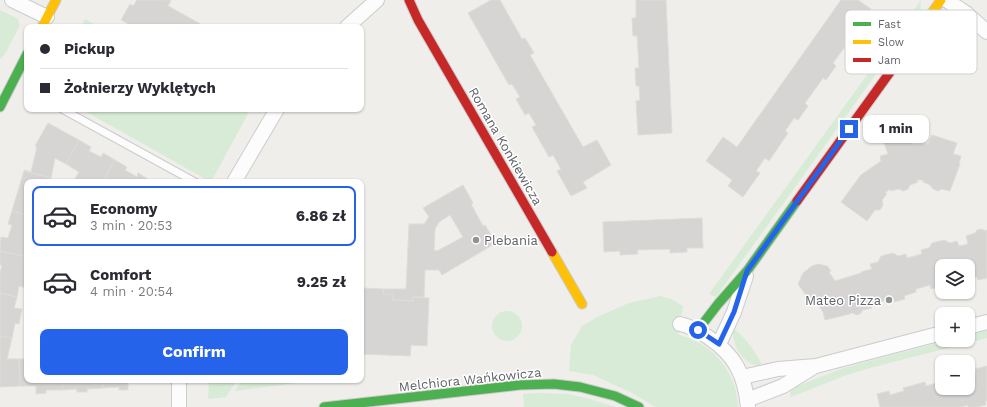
<!DOCTYPE html>
<meta charset="utf-8">
<style>
body{margin:0;font-family:"Work Sans",sans-serif;background:#f2f2f3;color:#2b2b33;height:100vh;display:flex;flex-direction:column;font-size:15px;white-space:nowrap}
*{box-sizing:border-box;margin:0}
p{font-size:13px;color:#7c7c81}
.icon{flex:none;width:22px;height:22px;fill:none;stroke:currentColor;stroke-width:2;stroke-linecap:round;stroke-linejoin:round}
.map{position:relative;flex:1;overflow:hidden}
.side{position:absolute;left:24px;top:179px;width:340px;height:204px;display:flex;flex-direction:column;background:#fff;border-radius:8px;box-shadow:0 1px 3px #0004}
.side>*{flex:none}
.banner{position:absolute;left:24px;top:24px;width:340px;height:88px;border-radius:8px;box-shadow:0 1px 3px #0004;display:grid;align-content:center;height:88px;padding:0 16px;background:#fff}
.fabs{position:absolute;left:935px;top:259px;display:grid;gap:8px}
.fabs a{display:grid;place-items:center;width:40px;height:40px;border-radius:8px;background:#fff;box-shadow:0 1px 3px #0004;font-size:20px}
.end{position:absolute;width:18px;height:18px;margin:-9px;border:5px solid #2563eb;background:#fff;box-shadow:0 0 0 2px #fff}
.from{border-radius:50%}
.bubble{position:absolute;height:28px;border-radius:8px;background:#fff;box-shadow:0 1px 3px #0004;font-size:13px;font-weight:700;line-height:28px;text-align:center}
.banner b{display:flex;align-items:center;gap:14px;height:38px;font-size:15px}
.banner b+b{border-top:1px solid #e1e1e2}
.banner i{width:10px;height:10px;background:#2b2b33}
ul{padding:7px 0 0;list-style:none}
li{display:flex;align-items:center;gap:12px;height:60px;margin:0 8px 6px;padding:0 8px;border:2px solid transparent;border-radius:8px}
li div{flex:1}
li b{display:block;font-size:15px}
li em{font-style:normal;font-weight:700}
li.active{border-color:#2563eb}
li>.icon{width:36px;height:36px;stroke-width:1.5}
.action{display:flex;gap:8px;margin-top:auto;padding:8px 16px}
.action a{flex:1;height:46px;border-radius:8px;background:#2563eb;color:#fff;font-size:16px;font-weight:700;line-height:46px;text-align:center}
.map>svg:first-child{display:block}
.green{fill:#d8ebd6}
.building{fill:#d6d5d3;stroke:#deddd9;fill-rule:evenodd}
.lines{fill:none;stroke-linecap:round;stroke-linejoin:round}
.lane-casing{stroke:#cbcccc;stroke-width:9}
.street-casing{stroke:#cbcccc;stroke-width:16}
.fast-casing{stroke:#cacacb;stroke-width:11}
.slow-casing{stroke:#cacacb;stroke-width:11}
.jam-casing{stroke:#cacacb;stroke-width:11}
.lane{stroke:#fdfcfc;stroke-width:7}
.street{stroke:#fdfcfc;stroke-width:14}
.fast{stroke:#4caf50;stroke-width:9}
.slow{stroke:#ffc107;stroke-width:9}
.jam{stroke:#c62828;stroke-width:9}
.route{stroke:#2563eb;stroke-width:5}
.poi-dot{fill:#919496;stroke:#fff;stroke-width:1.5}
.labels{text-anchor:middle;stroke-width:3;stroke-linejoin:round;paint-order:stroke}
.street-label{font-size:13px;fill:#5f6368;stroke:#fff}
.poi-label{font-size:13px;fill:#5f6368;stroke:#fff;text-anchor:start}
.key{fill:#fff;stroke:#cfd0d2;stroke-width:1}
.key-label{font-size:11px;fill:#5f6368}
</style>
<div class="map">
<svg width="987" height="407" viewBox="0 0 987 407">
<rect width="100%" height="100%" fill="#efeeea"/>
<g class="green">
<polygon points="921,0 920,13 716,297 709,294"/>
<polygon points="0,10 17,18 20,25 5,54 0,59"/>
<polygon points="85,19 99,27 81,27"/>
<polygon points="81,109 249,109 250,110 211,182"/>
<path d="M660,296L671,299L683,306L678,334C684,337 691,338 696,341C720,353 738,380 738,407H656L632,393L593,375L569,371L571,345L582,326L599,316L629,303Z"/>
<circle cx="507" cy="326" r="15"/>
<path d="M733,328C747,339 755,351 763,367C743,365 732,347 733,328Z"/>
<polygon points="987,330 987,338 870,368 844,376 791,397 790,389 841,369 869,361 949,340 968,340 968,335"/>
<polygon points="209,380 237,380 226,397 208,399"/>
<polygon points="242,380 310,380 311,381 235,391"/>
<polygon points="537,393 568,394 586,398 616,407 524,407 523,394"/>
</g>
<g class="building">
<polygon points="137,0 171,0 168,6 206,27 134,27 121,20 130,4 133,6"/>
<polygon points="491,0 500,0 522,39 525,38 534,53 530,55 583,147 597,140 611,165 583,182 587,188 571,196 557,171 561,169 553,155 549,157 532,127 536,125 529,113 525,115 516,99 520,97 512,84 509,85 468,13"/>
<polygon points="636,0 666,0 672,133 638,135 636,101 640,100 639,86 636,86 635,68 639,68 637,36 633,36 632,18 636,18"/>
<polygon points="841,0 858,0 871,9 862,23 865,25 855,39 852,37 833,63 836,66 826,80 823,78 805,103 808,106 798,120 794,118 785,131 788,133 769,161 765,158 756,171 760,173 743,197 728,186 732,180 706,161 723,137 737,147"/>
<polygon points="48,123 79,140 66,164 55,158 51,178 24,171 25,170 31,172 37,147 35,146"/>
<polygon points="909,135 912,144 928,144 932,135 957,143 953,154 961,156 959,164 960,164 950,191 942,189 938,191 933,189 930,185 923,182 923,180 917,180 918,182 910,185 908,189 903,191 899,189 891,191 890,189 885,193 887,194 882,200 883,205 880,210 875,210 867,221 841,202 861,175 881,161 880,156 888,154 884,143"/>
<polygon points="79,140 91,147 89,151 101,157 103,153 115,160 103,182 88,182 86,181 85,182 73,182 79,172 66,164"/>
<polygon points="115,160 127,167 125,170 137,177 138,173 151,181 150,182 103,182"/>
<polygon points="24,171 51,178 50,182 27,182 27,215 12,211"/>
<path d="M463,185L473,203L471,204L483,226L485,225L496,243L442,275L439,270H425L424,297H413V301L393,300V295L383,294V289H406L409,224H424L429,217L423,208ZM450,215L463,237L439,250L434,251L435,229L439,222Z"/>
<polygon points="12,211 27,215 27,257 0,251 1,237 8,238 12,225 8,224"/>
<polygon points="702,218 703,248 687,248 687,252 670,253 670,249 637,250 638,254 620,255 620,251 604,252 603,222"/>
<polygon points="982,229 985,231 987,230 987,278 978,280 977,277 968,279 968,266 942,266 942,286 931,289 930,285 916,289 916,292 904,296 905,299 894,302 893,299 871,304 872,308 863,310 860,314 856,315 853,313 825,320 823,312 819,306 813,299 810,301 798,284 803,273 812,266 818,264 827,266 831,271 829,272 835,281 861,273 861,272 872,269 870,264 878,262 881,256 893,253 898,256 906,254 907,258 922,254 921,250 929,248 932,243 944,240 950,243 957,241 959,246 968,244 966,236 975,233 977,230"/>
<polygon points="0,251 27,257 27,288 19,286 17,297 0,293 0,273 2,265 0,265"/>
<polygon points="361,285 363,285 363,288 383,289 383,294 393,295 393,300 413,301 413,297 429,298 427,346 411,345 410,356 361,354"/>
<polygon points="0,293 17,297 14,308 22,309 19,324 15,323 12,338 0,336"/>
<polygon points="0,336 12,338 7,359 19,359 20,386 0,387"/>
<polygon points="19,359 27,359 27,380 62,380 63,390 46,390 46,393 36,394 36,386 20,386"/>
<polygon points="987,366 987,401 985,401 986,405 977,407 968,407 968,405 961,407 880,407 877,394 889,391 890,395 904,391 903,388 925,382 926,386 940,382 939,379 942,378 942,388 968,388 968,375 976,373 975,369"/>
<polygon points="62,380 103,380 103,388 87,389 87,392 77,392 77,389 63,390"/>
<polygon points="103,380 144,380 144,381 128,382 128,390 119,390 119,387 103,388"/>
</g>
<g class="lines">
<g class="lane-casing">
<polyline id="lane" points="62,109 195,182"/>
</g>
<g class="street-casing">
<g id="street">
<polyline points="12,0 47,17"/>
<polyline points="946,0 966,13 987,32"/>
<polyline points="347,27 377,0"/>
<polyline points="234,182 277,109"/>
<path d="M680,324C690,326 699,331 708,337C735,355 745,375 748,407"/>
<polyline points="968,327 987,322"/>
<polyline points="719,344 734,312 746,276"/>
<polyline points="742,377 778,369 816,366 942,333"/>
<polyline points="179,380 179,407"/>
<polyline points="747,400 783,386 812,368"/>
</g>
</g>
<g class="fast-casing">
<g id="fast">
<polyline points="0,107 27,54"/>
<polyline points="698,330 718,304 747,271 797,201"/>
<polyline points="324,407 520,385 554,384 580,387 615,396 639,407"/>
</g>
</g>
<g class="slow-casing">
<g id="slow">
<polyline points="42,27 56,0"/>
<polyline points="893,68 941,0"/>
<polyline points="552,252 582,304"/>
</g>
</g>
<g class="jam-casing">
<g id="jam">
<polyline points="409,0 418,20 552,252"/>
<polyline points="797,201 893,68"/>
</g>
</g>
<use href="#lane" class="lane"/>
<use href="#street" class="street"/>
<use href="#fast" class="fast"/>
<use href="#slow" class="slow"/>
<use href="#jam" class="jam"/>
</g>
<g class="lines">
<polyline class="route" points="698,330 719,344 734,312 747,271 849,129"/>
</g>
<g class="poi-dot">
<circle cx="476" cy="240" r="4"/>
<circle cx="889" cy="300" r="4"/>
</g>
<g class="labels">
<g class="street-label">
<text transform="translate(506 146) rotate(60)" y="5">Romana Konkiewicza</text>
<text transform="translate(470 379) rotate(-6)" y="5">Melchiora Wańkowicza</text>
</g>
<g class="poi-label">
<text x="484" y="245">Plebania</text>
<text x="881" y="305" text-anchor="end">Mateo Pizza</text>
</g>
</g>
<rect x="845" y="10" width="132" height="64" rx="6" class="key"/>
<rect x="853" y="22" width="18" height="4" fill="#4caf50"/>
<rect x="853" y="40" width="18" height="4" fill="#ffc107"/>
<rect x="853" y="58" width="18" height="4" fill="#c62828"/>
<g class="key-label">
<text x="878" y="28">Fast</text>
<text x="878" y="46">Slow</text>
<text x="878" y="64">Jam</text>
</g>
</svg>
<div class="fabs">
<a><svg class="icon" aria-label="layers" viewBox="0 0 24 24"><path d="M12 4l9 5-9 5-9-5zM3 14l9 5 9-5"/></svg></a>
<a>+</a>
<a>−</a>
</div>
<i class="end from" style="left:698px;top:330px"></i>
<i class="end" style="left:849px;top:129px"></i>
<div class="bubble" style="left:863px;top:115px;width:66px">1 min</div>
<div class="banner">
<b><i class="from"></i>Pickup</b>
<b><i></i>Żołnierzy Wyklętych</b>
</div>
<section class="side">
<ul>
<li class="active"><svg class="icon" aria-label="car" viewBox="0 0 24 24"><path d="M5 17H2v-5l4-1 3-4h7l3 4 3 1v5h-3M9 17h6M6 11h13"/><circle cx="7" cy="17" r="2"/><circle cx="17" cy="17" r="2"/></svg><div><b>Economy</b><p>3 min · 20:53</p></div><em>6.86 zł</em></li>
<li><svg class="icon" aria-label="car" viewBox="0 0 24 24"><path d="M5 17H2v-5l4-1 3-4h7l3 4 3 1v5h-3M9 17h6M6 11h13"/><circle cx="7" cy="17" r="2"/><circle cx="17" cy="17" r="2"/></svg><div><b>Comfort</b><p>4 min · 20:54</p></div><em>9.25 zł</em></li>
</ul>
<div class="action"><a>Confirm</a></div>
</section>
</div>
